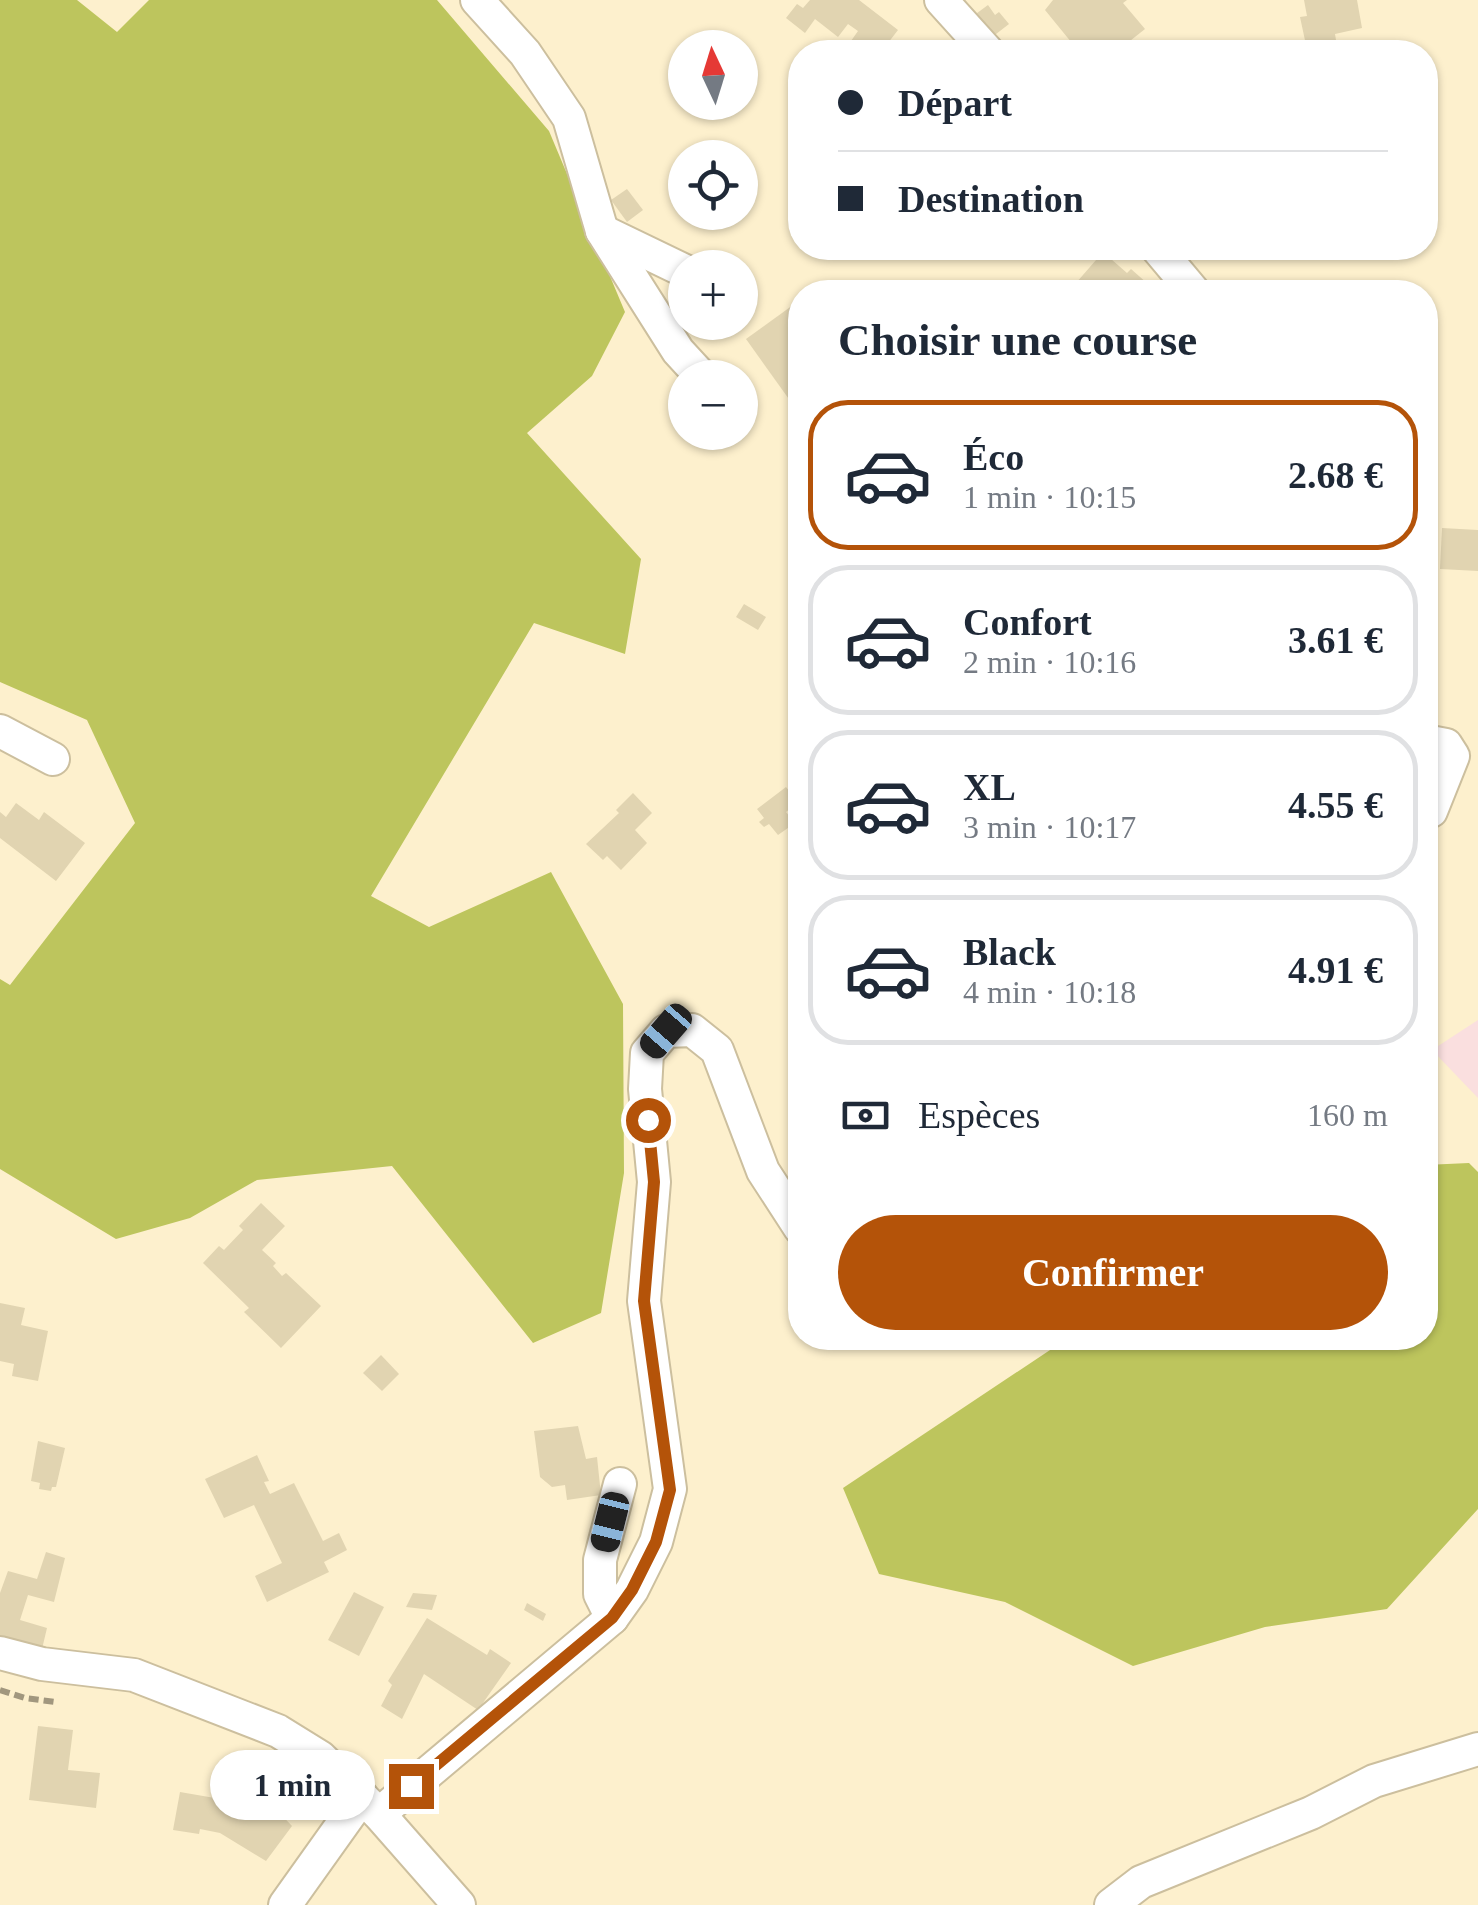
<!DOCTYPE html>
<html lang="fr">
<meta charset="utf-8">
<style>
body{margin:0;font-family:"Times New Roman",serif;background:#f6f6f7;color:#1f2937;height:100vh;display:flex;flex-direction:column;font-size:38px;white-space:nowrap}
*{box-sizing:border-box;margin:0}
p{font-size:32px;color:#747a83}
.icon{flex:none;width:55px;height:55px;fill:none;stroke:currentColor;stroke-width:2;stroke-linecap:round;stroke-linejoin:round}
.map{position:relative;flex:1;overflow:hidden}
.details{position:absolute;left:788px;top:280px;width:650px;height:1070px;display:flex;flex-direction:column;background:#fff;border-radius:40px;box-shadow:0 2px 8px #0004}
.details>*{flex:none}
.hud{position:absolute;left:788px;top:40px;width:650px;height:220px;border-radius:40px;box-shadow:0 2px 8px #0004;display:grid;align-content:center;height:220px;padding:0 50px;background:#fff}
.needle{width:65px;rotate:356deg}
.buttons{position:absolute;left:668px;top:30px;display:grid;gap:20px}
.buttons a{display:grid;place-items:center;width:90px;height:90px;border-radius:50%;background:#fff;box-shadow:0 2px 8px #0004;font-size:50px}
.end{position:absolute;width:45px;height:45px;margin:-22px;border:12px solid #b45309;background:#fff;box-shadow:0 0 0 5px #fff}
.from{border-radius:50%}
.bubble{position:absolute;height:70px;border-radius:35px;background:#fff;box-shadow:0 2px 8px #0004;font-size:32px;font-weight:600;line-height:70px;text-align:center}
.car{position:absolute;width:30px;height:60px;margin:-30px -15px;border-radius:12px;box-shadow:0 0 8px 2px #0007;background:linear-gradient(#222 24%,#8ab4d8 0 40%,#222 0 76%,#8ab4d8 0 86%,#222 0)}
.hud b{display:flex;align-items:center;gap:35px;height:95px;font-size:38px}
.hud b+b{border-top:2px solid #e0e1e3}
.hud i{width:25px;height:25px;background:#1f2937}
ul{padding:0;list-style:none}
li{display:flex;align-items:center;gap:30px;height:150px;margin:0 20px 15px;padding:0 30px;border:5px solid #e0e1e3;border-radius:40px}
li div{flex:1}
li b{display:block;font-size:38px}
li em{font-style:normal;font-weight:600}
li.selected{border-color:#b45309}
li>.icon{width:90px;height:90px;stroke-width:1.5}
h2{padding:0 50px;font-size:45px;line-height:120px}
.pay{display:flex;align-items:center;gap:25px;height:110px;padding:0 50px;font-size:38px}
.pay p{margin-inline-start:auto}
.primary-button{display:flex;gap:20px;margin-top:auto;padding:20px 50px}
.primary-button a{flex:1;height:115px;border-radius:60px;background:#b45309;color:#fff;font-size:40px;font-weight:600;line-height:115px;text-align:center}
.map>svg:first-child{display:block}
.education{fill:#fadfdf}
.forest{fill:#bdc55d}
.building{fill:#e1d4b1}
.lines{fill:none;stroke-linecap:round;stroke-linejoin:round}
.minor-casing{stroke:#ccbf9e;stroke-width:36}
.path{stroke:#a1977e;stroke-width:6;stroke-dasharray:10 5;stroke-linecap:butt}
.minor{stroke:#fff;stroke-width:32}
.route{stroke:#b45309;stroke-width:12}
</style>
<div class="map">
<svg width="1478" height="1905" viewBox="0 0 1478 1905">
<rect width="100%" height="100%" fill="#fdf0cd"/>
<polygon class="education" points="1478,1020 1478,1098 1432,1050"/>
<g class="forest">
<polygon points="0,0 77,0 117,32 149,0 437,0 549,131 625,312 592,376 527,433 641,559 625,654 534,623 371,896 429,927 551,872 623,1004 624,1173 601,1313 533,1343 392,1166 257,1180 190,1218 116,1239 0,1169 0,979 10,985 135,823 87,720 0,682"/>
<polygon points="1469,1163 1478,1172 1478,1509 1387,1609 1265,1627 1133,1666 1005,1602 879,1574 843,1488 1068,1338 1425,1338 1425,1165"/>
</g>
<g class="building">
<polygon points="810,0 859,0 898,30 881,52 865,52 851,41 858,31 848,24 838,37 815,19 805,33 786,18 797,4 803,8"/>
<polygon points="1053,0 1127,0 1123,3 1145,29 1116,52 1071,52 1076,48 1045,10"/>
<polygon points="1304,0 1357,0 1362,28 1335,34 1336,40 1306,45 1300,17 1307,16"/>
<polygon points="988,5 995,15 999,12 1009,24 987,41 969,19"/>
<polygon points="627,189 643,210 627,222 611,200"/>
<polygon points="1103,252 1127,273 1131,269 1157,292 1086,292 1076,283"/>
<polygon points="793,305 800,314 800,395 791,402 746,339"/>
<polygon points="1442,528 1478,530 1478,571 1440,569"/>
<polygon points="744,604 766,617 758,630 736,617"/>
<polygon points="786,787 798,802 786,812 795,823 778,835 769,824 764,827 759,822 764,818 757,809"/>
<polygon points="633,793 652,813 635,830 647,843 621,870 607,856 603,860 586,844 619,813 616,810"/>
<polygon points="16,803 39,820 44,812 85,843 56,881 0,838 0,812 6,817"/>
<polygon points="261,1203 285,1226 262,1250 276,1263 273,1266 282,1276 286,1273 321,1306 281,1348 244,1312 249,1308 203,1263 219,1246 224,1250 243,1230 239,1226"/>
<polygon points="0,1303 25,1308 21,1325 48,1331 38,1381 12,1376 14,1364 0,1361"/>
<polygon points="381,1355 399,1374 382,1391 363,1373"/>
<polygon points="578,1426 586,1459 597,1457 601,1495 567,1500 565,1485 552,1487 540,1477 534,1431"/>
<polygon points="38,1441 65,1448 56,1487 52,1487 51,1491 39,1489 40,1483 31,1481"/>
<polygon points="257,1455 269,1481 264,1482 270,1494 294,1483 323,1541 339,1533 347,1550 324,1562 329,1572 267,1602 255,1576 282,1563 254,1505 224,1518 205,1479"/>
<polygon points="46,1552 65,1558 54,1602 28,1595 20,1620 47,1628 42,1649 0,1640 0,1593 8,1571 37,1579"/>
<polygon points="354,1592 384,1607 359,1656 328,1640"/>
<polygon points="413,1593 437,1595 432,1610 406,1607"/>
<polygon points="527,1603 546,1614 543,1621 524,1610"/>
<polygon points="427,1618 487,1655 490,1649 511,1663 478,1710 424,1674 402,1719 381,1706 392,1685 388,1681"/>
<polygon points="38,1726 73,1730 68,1770 100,1773 96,1808 29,1800"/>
<polygon points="237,1788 270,1803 292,1826 266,1861 220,1833 200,1829 199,1834 173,1830 180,1792 232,1801"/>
</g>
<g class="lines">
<g class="minor-casing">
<g id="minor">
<polyline points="477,0 525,53 569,118 602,231 678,351 701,376"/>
<polyline points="941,0 988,52"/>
<polyline points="602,231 685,271"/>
<polyline points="1157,248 1194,292"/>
<polyline points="0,731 53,759"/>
<polyline points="1425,741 1446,745 1453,756 1431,811 1425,814"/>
<polyline points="612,1618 600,1594 600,1560 620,1484"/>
<polyline points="0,1653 42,1664 134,1675 278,1731 320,1757 379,1814 459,1905"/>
<polyline points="379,1814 612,1618 632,1590 656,1542 670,1489 644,1301 654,1182 645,1089 647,1053 666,1031 692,1030 717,1050 763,1171 800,1228"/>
<polyline points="285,1905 362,1797"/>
<polyline points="1111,1905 1141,1882 1311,1813 1374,1781 1478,1749"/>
</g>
</g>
<g class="path">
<polyline points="0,1690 25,1698 55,1702"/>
<polyline points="252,1759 290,1780 318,1807"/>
</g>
<use href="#minor" class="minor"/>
</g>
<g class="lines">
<polyline class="route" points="411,1786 612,1618 632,1590 656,1542 670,1490 644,1301 654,1182 648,1120"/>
</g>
</svg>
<div class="buttons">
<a><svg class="needle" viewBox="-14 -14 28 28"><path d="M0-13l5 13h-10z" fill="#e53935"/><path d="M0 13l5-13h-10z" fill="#747a83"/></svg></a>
<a><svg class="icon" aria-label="locate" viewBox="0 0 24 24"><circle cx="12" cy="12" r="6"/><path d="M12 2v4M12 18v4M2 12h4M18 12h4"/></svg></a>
<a>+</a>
<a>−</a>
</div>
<i class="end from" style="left:648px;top:1120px"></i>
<i class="end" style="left:411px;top:1786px"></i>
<div class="bubble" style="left:210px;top:1750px;width:165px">1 min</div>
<i class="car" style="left:666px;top:1031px;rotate:221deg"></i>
<i class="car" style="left:610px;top:1522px;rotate:194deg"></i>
<div class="hud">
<b><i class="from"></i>Départ</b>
<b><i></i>Destination</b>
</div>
<section class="details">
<h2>Choisir une course</h2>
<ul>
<li class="selected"><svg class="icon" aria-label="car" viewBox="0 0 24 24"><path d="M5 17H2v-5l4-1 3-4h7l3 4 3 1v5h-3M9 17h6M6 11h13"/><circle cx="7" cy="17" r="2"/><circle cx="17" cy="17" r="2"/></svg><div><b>Éco</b><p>1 min · 10:15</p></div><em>2.68 €</em></li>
<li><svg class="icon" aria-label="car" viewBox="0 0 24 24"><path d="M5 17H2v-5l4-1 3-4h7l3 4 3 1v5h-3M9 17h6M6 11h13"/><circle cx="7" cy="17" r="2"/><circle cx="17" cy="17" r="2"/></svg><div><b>Confort</b><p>2 min · 10:16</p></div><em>3.61 €</em></li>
<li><svg class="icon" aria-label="car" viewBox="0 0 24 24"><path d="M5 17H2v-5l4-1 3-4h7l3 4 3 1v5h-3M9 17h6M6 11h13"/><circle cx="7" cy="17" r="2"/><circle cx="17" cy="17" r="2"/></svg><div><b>XL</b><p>3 min · 10:17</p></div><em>4.55 €</em></li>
<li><svg class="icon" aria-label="car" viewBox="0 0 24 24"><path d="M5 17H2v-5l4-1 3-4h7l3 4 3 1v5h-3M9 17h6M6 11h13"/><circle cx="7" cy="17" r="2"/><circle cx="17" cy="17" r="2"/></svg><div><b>Black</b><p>4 min · 10:18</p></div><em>4.91 €</em></li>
</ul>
<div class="pay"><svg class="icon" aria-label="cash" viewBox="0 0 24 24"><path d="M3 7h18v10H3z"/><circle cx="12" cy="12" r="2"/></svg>Espèces<p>160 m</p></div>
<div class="primary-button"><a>Confirmer</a></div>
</section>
</div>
